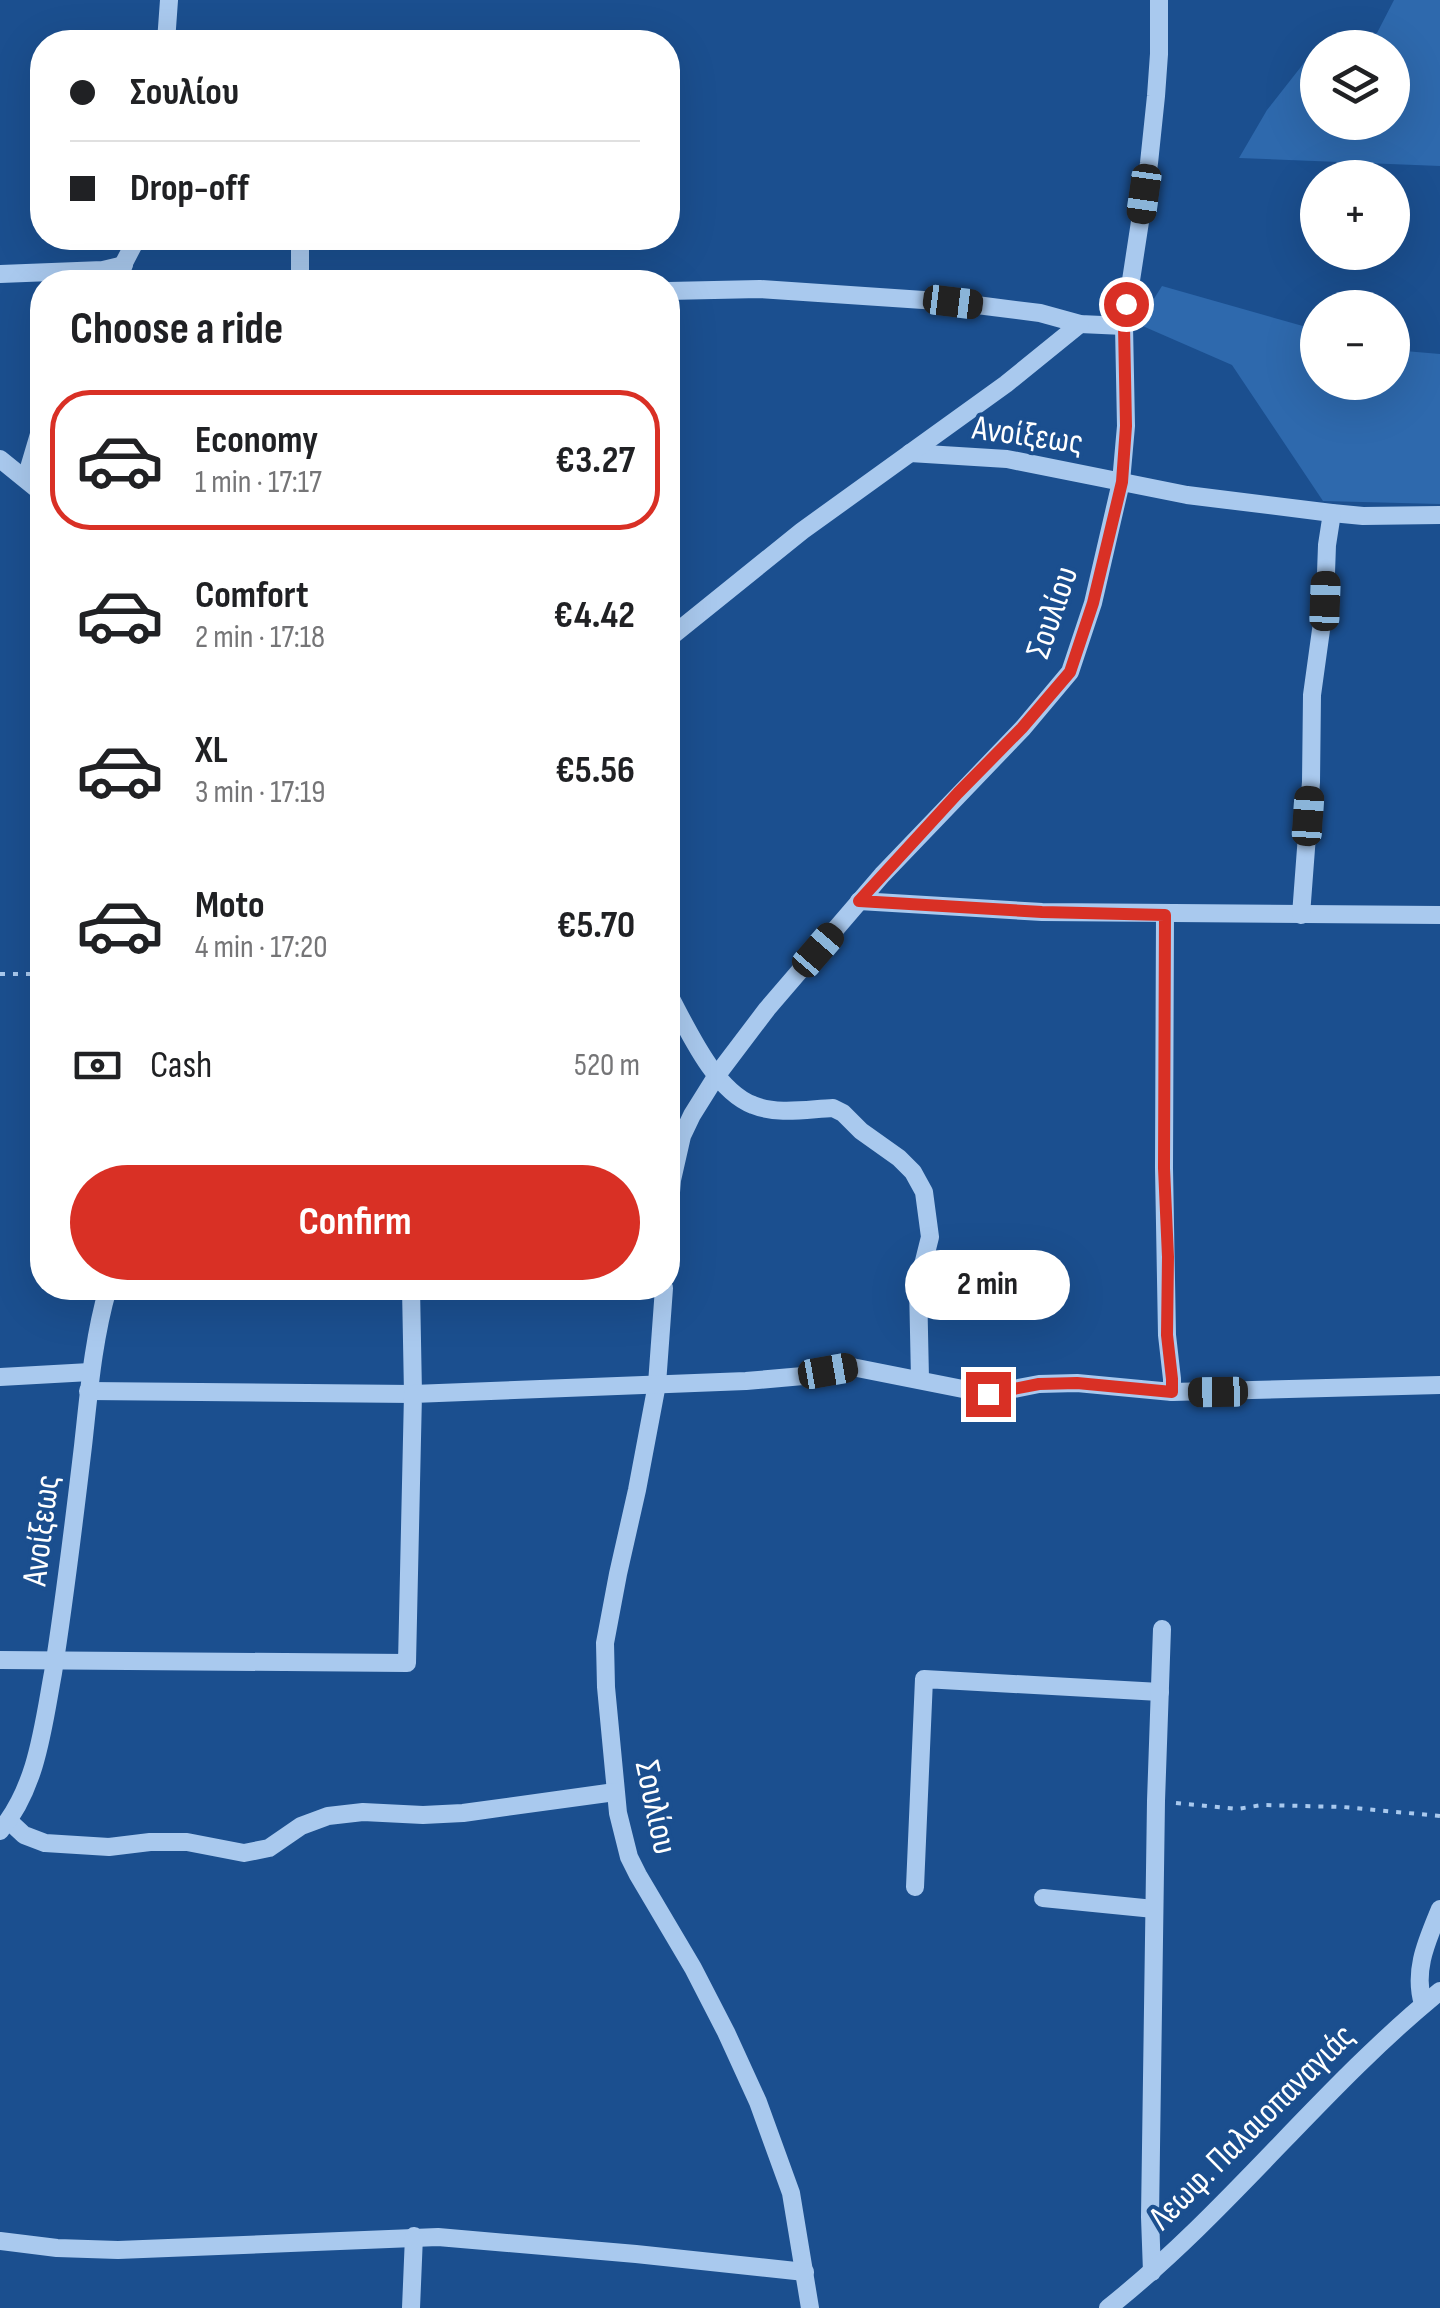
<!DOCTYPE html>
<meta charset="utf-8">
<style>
body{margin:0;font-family:"Sofia Sans Condensed",sans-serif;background:#f6f6f6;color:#202124;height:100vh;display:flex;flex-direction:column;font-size:38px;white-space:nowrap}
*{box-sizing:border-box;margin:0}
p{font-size:32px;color:#757577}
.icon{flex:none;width:55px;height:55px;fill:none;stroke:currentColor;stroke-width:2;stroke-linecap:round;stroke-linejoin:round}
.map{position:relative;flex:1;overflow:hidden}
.drawer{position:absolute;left:30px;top:270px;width:650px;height:1030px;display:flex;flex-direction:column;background:#fff;border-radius:40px;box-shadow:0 10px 40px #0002}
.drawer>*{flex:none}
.guide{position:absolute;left:30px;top:30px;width:650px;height:220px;border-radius:40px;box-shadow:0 10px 40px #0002;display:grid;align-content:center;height:220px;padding:0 40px;background:#fff}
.tools{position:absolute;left:1300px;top:30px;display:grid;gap:20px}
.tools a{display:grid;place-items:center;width:110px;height:110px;border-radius:50%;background:#fff;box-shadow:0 10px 40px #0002;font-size:50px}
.end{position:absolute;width:45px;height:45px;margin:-22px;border:12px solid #d93025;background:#fff;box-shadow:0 0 0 5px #fff}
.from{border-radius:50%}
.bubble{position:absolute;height:70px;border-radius:35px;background:#fff;box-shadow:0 10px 40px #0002;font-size:32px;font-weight:700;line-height:70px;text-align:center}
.car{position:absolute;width:30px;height:60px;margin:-30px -15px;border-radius:12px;box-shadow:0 0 8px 2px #0007;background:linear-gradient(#222 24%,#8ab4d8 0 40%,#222 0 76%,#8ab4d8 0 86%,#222 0)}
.guide b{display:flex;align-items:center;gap:35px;height:95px;font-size:38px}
.guide b+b{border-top:2px solid #e0e0e0}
.guide i{width:25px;height:25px;background:#202124}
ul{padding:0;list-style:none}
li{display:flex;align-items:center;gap:30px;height:140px;margin:0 20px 15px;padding:0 20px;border:5px solid transparent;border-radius:40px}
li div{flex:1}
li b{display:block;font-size:38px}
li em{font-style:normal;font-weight:700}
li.on{border-color:#d93025}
li>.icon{width:90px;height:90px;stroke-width:1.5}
h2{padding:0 40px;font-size:45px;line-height:120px}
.pay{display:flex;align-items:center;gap:25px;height:110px;padding:0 40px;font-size:38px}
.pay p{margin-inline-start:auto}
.button{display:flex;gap:20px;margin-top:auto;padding:20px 40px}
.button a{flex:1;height:115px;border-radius:60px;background:#d93025;color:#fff;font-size:40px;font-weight:700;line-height:115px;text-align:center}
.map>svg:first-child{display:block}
.green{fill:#2e69ad}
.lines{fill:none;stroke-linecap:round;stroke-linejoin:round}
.path{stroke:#a9c9ee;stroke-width:4;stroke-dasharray:5 8;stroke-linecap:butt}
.minor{stroke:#a9c9ee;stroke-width:18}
.route{stroke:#d93025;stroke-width:12}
.labels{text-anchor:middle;stroke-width:8;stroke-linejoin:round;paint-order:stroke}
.street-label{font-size:35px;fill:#fff;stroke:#1b4f8f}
</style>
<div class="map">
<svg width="1440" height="2308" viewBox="0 0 1440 2308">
<rect width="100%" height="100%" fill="#1b4f8f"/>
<g class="green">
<polygon points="1394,0 1440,0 1440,166 1239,158 1267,110 1311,54 1317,52 1318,122 1392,122 1392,48 1332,47 1377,33"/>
<polygon points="1162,286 1317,330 1318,382 1392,382 1393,350 1440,354 1440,504 1323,501 1232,365 1138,324"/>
</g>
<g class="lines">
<g class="path">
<polyline points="0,974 42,974"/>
<polyline points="1176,1803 1237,1809 1262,1805 1343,1807 1440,1816"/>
</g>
<g class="minor">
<polyline points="166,42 169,0"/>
<polyline points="0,274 103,270 124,265"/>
<polyline points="114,282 137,238"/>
<polyline points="300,282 300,238"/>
<polyline points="668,291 760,289 953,302 1040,313 1080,324 1124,326"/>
<polyline points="910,453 1007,459 1187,495 1332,513 1363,516 1440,515"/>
<polyline points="0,459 42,493"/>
<polyline points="26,478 42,424"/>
<polyline points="668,639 802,531 1006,384 1080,324"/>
<polyline points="859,901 1042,912 1440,915"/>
<polyline points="1165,915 1164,1168 1167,1335 1172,1379 1172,1392"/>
<polyline points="1301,915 1311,782 1312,695 1325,601 1327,545 1332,513"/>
<path d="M668,993C687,1028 714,1090 753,1105C777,1115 808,1109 833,1108L843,1113L861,1131L899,1158L913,1172L924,1192L930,1237L918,1285L920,1379"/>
<polyline points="668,1229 672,1180 682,1136 692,1115 717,1075 767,1009 882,875 1023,728 1070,672 1093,603 1121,482 1126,426 1124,326 1149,163 1156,96 1159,54 1159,0"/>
<polyline points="664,1288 657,1384 637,1490 618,1574 605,1643 606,1687 618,1813 629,1857 638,1875 693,1968 726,2032 758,2102 791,2193 810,2308"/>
<polyline points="0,1377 90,1372"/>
<polyline points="88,1391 413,1394 411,1288"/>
<polyline points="0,1660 407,1663 413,1394 746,1381 803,1376 852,1367 988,1394 1039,1384 1077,1383 1172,1392 1440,1385"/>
<polyline points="9,1821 24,1835 45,1843 109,1847 150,1842 187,1842 244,1853 269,1848 301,1826 328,1816 363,1812 423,1815 463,1813 615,1792"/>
<path d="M0,1831C37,1787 43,1727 53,1673C65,1598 74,1522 83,1446C89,1392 93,1340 108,1288"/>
<polyline points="915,1887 924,1679 1160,1692"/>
<polyline points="1043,1898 1154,1909"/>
<path d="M1423,2004C1413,1970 1427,1941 1440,1909"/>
<polyline points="0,2241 57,2248 118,2250 438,2237 636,2254 805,2272"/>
<polyline points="1152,2272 1150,2217 1156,1801 1162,1629"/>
<polyline points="411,2308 414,2236"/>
<path d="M1108,2308C1229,2212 1321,2088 1440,1991"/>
</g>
</g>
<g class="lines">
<polyline class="route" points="988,1394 1039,1384 1077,1383 1172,1392 1172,1379 1167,1335 1168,1257 1164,1168 1165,915 1042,912 859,901 958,793 1022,728 1070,672 1093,603 1122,482 1126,426 1124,326 1126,304"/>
</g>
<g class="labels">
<g class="street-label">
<text transform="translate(1028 434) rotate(8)" y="12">Ανοίξεως</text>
<text transform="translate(1051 612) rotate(-71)" y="12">Σουλίου</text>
<text transform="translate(40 1530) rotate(-83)" y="12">Ανοίξεως</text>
<text transform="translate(657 1807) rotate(78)" y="12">Σουλίου</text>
<text transform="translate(1251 2126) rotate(-45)" y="12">Λεωφ. Παλαιοπαναγιάς</text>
</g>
</g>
</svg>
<div class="tools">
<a><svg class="icon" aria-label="layers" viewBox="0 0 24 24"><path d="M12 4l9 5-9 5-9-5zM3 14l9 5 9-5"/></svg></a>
<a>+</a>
<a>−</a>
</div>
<i class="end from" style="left:1126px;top:304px"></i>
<i class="end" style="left:988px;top:1394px"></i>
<div class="bubble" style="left:905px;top:1250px;width:165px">2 min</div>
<i class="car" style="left:1144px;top:194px;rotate:188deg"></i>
<i class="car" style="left:953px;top:302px;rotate:97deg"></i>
<i class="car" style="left:1325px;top:601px;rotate:2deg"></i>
<i class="car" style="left:1308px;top:816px;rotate:4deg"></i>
<i class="car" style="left:818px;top:950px;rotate:41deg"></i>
<i class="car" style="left:828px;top:1371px;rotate:80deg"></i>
<i class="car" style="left:1218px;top:1392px;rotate:269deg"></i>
<div class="guide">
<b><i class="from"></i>Σουλίου</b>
<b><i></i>Drop-off</b>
</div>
<section class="drawer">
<h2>Choose a ride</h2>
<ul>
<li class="on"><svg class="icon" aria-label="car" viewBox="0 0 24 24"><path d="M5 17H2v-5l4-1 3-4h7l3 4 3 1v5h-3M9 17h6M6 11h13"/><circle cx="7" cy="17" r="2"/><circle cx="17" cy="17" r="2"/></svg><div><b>Economy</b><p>1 min · 17:17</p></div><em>€3.27</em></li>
<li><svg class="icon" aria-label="car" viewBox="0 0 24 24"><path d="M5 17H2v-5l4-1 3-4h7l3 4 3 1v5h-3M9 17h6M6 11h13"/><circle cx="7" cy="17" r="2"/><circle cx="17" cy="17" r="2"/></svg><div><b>Comfort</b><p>2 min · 17:18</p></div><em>€4.42</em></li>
<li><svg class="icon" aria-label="car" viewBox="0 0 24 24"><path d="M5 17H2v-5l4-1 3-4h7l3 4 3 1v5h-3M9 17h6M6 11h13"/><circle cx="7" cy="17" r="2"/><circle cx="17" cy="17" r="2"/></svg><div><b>XL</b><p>3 min · 17:19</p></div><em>€5.56</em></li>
<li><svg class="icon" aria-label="car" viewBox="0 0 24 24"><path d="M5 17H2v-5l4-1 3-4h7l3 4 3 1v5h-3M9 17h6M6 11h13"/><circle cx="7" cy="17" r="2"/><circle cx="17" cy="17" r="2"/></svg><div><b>Moto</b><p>4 min · 17:20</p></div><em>€5.70</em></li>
</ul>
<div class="pay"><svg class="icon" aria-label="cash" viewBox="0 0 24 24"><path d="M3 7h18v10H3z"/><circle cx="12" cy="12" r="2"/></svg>Cash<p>520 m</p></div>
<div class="button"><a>Confirm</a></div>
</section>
</div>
